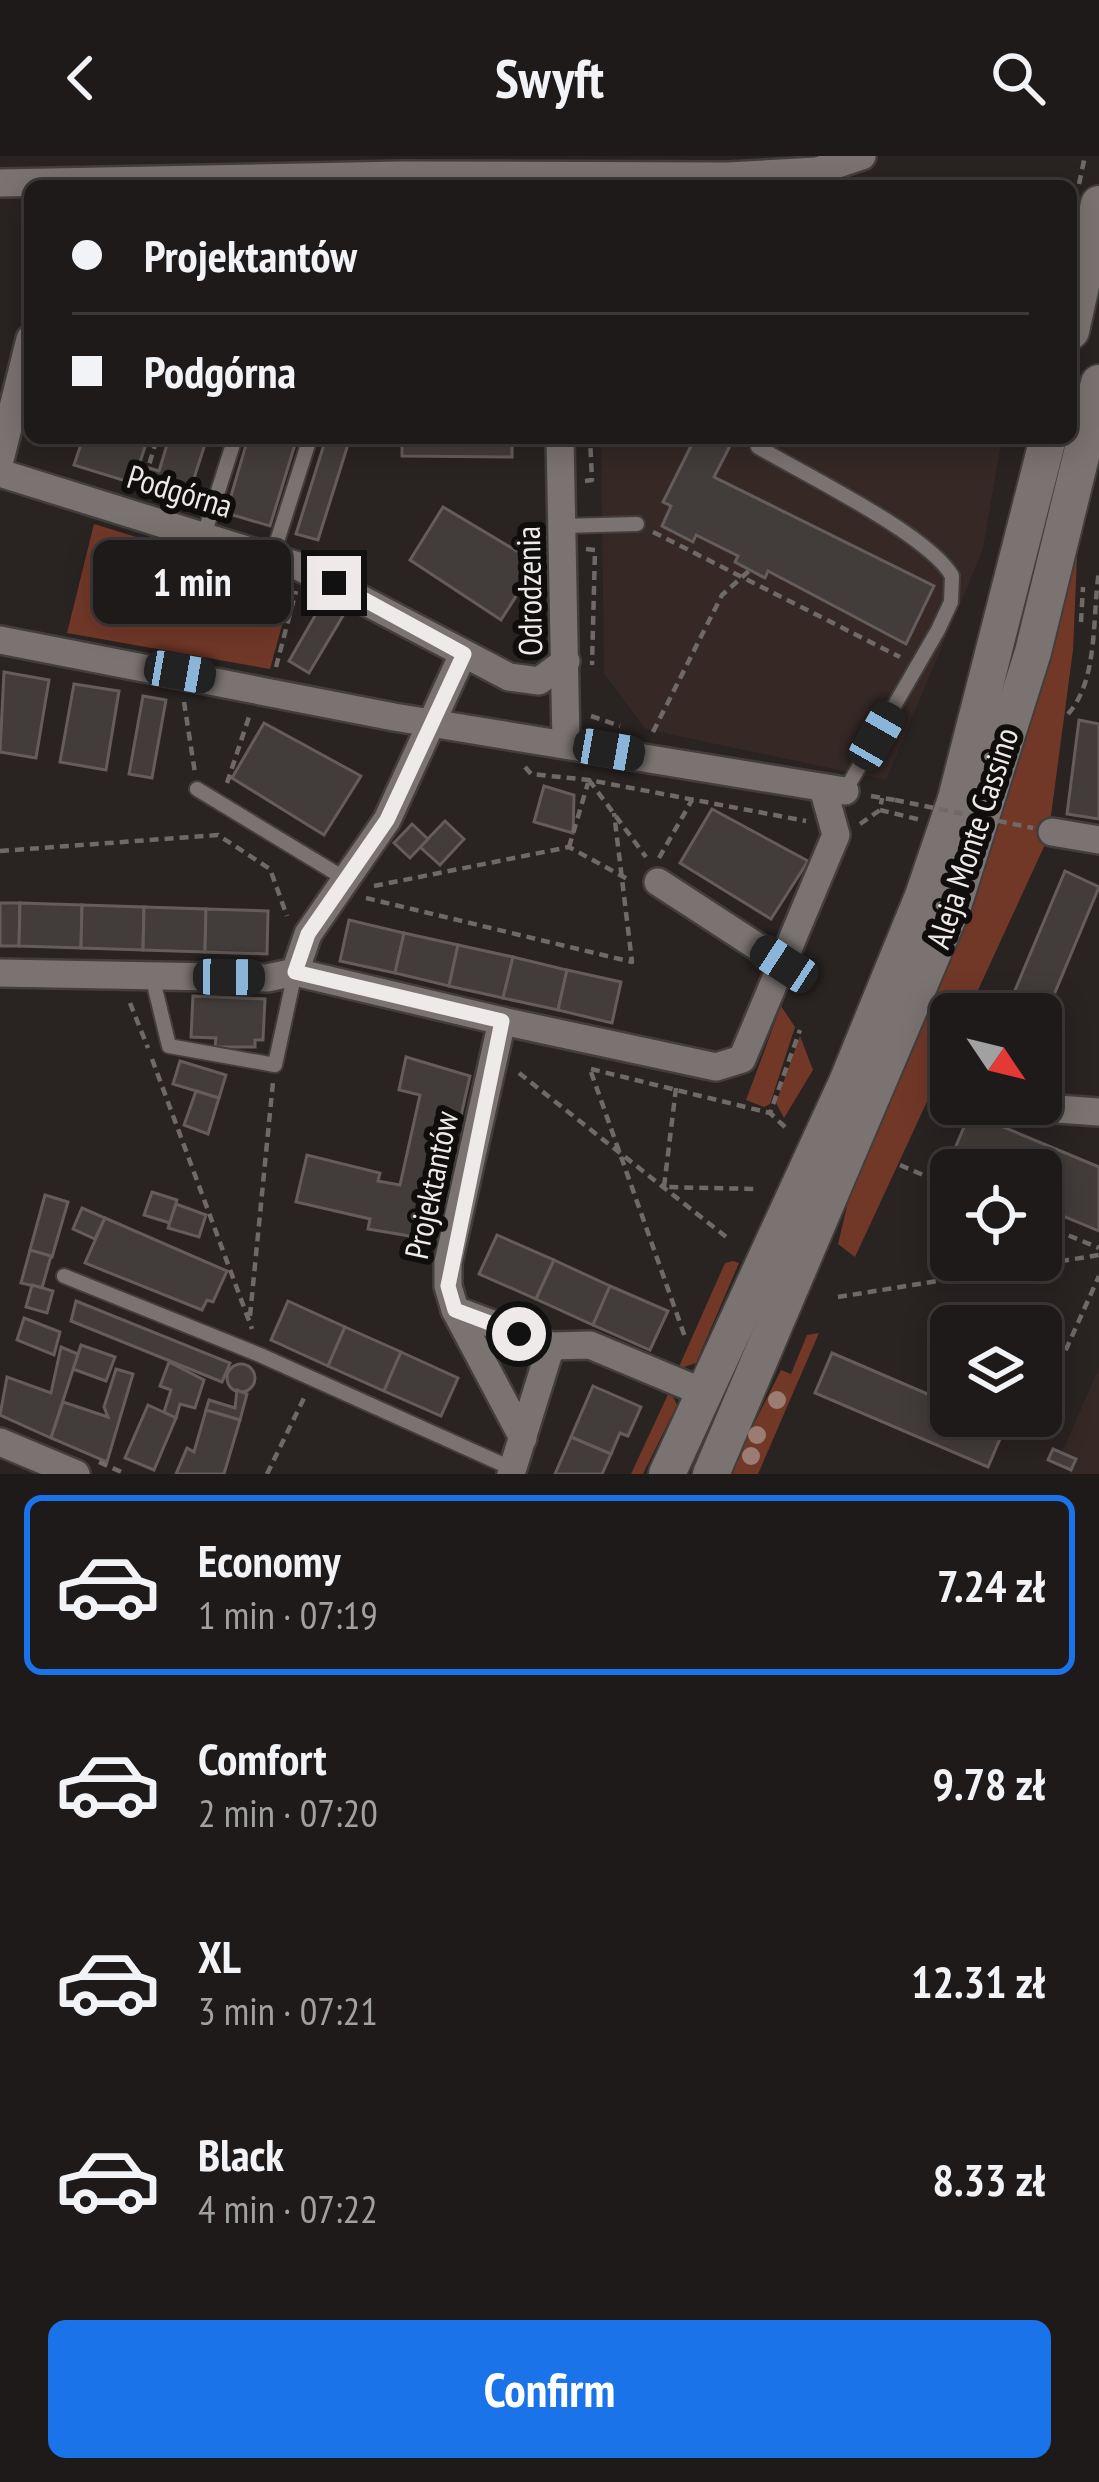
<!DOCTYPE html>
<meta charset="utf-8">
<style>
body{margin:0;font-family:"PT Sans Narrow",sans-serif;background:#272323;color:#f1f3f6;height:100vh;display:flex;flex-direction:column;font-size:45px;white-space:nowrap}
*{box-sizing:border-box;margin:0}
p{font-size:39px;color:#a1a1a2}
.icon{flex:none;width:66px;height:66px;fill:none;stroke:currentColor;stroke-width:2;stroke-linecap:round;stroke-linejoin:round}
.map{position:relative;height:1318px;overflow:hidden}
.panel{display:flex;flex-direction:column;background:#1f1a1a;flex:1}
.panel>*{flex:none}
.hud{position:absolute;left:24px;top:24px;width:1053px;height:264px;border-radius:18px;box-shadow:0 6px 30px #0003,0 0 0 3px #3c3839;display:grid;align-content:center;height:264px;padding:0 48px;background:#1f1a1a}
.needle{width:78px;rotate:125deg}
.controls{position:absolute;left:930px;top:837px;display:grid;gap:24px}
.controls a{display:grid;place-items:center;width:132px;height:132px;border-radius:18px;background:#1f1a1a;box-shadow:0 6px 30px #0003,0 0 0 3px #3c3839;font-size:60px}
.end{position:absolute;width:54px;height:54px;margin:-27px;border:15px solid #eeeae9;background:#111;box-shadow:0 0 0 6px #111}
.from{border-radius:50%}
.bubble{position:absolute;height:84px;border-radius:18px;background:#1f1a1a;box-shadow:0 6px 30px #0003,0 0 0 3px #3c3839;font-size:39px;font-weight:600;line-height:84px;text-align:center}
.car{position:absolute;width:36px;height:72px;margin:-36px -18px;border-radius:15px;box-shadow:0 0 9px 3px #0007;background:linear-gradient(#222 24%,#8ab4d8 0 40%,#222 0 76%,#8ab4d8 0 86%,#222 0)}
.hud b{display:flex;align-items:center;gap:42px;height:114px;font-size:45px}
.hud b+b{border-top:3px solid #3c3839}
.hud i{width:30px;height:30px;background:#f1f3f6}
ul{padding:21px 0 0;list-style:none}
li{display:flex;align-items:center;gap:36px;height:180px;margin:0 24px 18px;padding:0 24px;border:6px solid transparent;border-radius:18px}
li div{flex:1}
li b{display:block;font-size:45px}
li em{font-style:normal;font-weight:600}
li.current{border-color:#1a73e8}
li>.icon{width:108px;height:108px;stroke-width:1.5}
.primary-button{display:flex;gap:24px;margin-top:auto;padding:24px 48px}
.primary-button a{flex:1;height:138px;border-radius:18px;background:#1a73e8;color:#fff;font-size:48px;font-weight:600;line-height:138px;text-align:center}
header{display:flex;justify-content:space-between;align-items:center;height:156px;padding:0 48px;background:#1f1a1a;font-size:54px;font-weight:600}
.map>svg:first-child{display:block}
.built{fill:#352825}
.green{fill:#713828}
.building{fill:#423c3a;stroke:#645d5b;stroke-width:3}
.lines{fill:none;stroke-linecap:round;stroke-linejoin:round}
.service-casing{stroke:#423e3c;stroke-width:18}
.minor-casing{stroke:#423e3c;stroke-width:32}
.tertiary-casing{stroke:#423e3c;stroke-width:40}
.path{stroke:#6f6968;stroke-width:4.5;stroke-dasharray:9 6;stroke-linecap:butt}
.service{stroke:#7b7371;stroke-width:14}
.minor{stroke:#7b7371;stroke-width:27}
.tertiary{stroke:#7b7371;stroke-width:36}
.path-bridge{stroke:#6f6968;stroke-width:4.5;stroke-dasharray:9 6;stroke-linecap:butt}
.tree{fill:#9a7c73}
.route{stroke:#eeeae9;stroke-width:15}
.labels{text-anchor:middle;stroke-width:12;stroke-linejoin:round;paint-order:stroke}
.street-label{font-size:33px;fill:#eeeae9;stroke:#100d0d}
</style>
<header><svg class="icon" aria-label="back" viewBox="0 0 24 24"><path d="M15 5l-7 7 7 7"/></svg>Swyft<svg class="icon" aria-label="search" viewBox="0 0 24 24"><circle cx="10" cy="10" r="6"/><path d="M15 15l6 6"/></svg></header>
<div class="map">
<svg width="1099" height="1318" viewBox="0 0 1099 1318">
<rect width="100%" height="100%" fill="#292322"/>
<g class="built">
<polygon points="601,282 1002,282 983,393 886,624 645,573 604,517"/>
<polygon points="1099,1212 1099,1318 1070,1318 1076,1302 1062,1296"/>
</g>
<g class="green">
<polygon points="94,368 293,429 270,513 67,477"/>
<polygon points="1070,399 1077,401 1073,494 1048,682 967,858 951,858 951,894 855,1101 838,1088 853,1025 995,679"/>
<polygon points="781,850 795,871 770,948 764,951 746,944"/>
<polygon points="800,880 813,914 784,962 776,947"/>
<polygon points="733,1105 739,1107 696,1207 678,1213 725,1107"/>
<polygon points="819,1177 758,1318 729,1318 781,1214 791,1218 807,1179"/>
<polygon points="670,1234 677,1249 643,1318 631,1318"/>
</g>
<g class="building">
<polygon points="83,282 148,282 139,309 159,315 169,282 207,282 187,344 74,309"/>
<polygon points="248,282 297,282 270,370 226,357"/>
<polygon points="326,282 350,282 318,384 296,378"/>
<polygon points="512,282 512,301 402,300 402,282"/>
<polygon points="695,282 734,282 714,321 934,430 906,488 768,415 765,422 735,406 738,400 696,379 693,386 662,370 671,350 663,346"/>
<polygon points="443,351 537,407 501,464 410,404"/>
<polygon points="323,446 344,458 309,517 289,505"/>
<polygon points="4,516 49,524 36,602 0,596"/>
<polygon points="74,528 119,535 106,614 60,606"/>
<polygon points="143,540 166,544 152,622 129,618"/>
<polygon points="1079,564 1099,568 1099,663 1067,658"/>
<polygon points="264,567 361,620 324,679 232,622"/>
<polygon points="544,630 574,639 573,677 534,666"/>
<polygon points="712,653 808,705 771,763 680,707"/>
<polygon points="445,665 464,683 440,709 420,691"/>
<polygon points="412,668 428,683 410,702 394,687"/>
<polygon points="1065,715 1099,731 1041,870 1041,858 1005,858"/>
<polygon points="0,747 20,747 19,790 0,790"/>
<polygon points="20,747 82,749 81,792 19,790"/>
<polygon points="82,749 144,751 143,794 81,792"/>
<polygon points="144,751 206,753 205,796 143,794"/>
<polygon points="206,753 268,755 267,798 205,796"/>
<polygon points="349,764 404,777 395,817 340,805"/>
<polygon points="404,777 458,789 449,830 395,817"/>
<polygon points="458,789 513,801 503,842 449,830"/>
<polygon points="513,801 567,814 558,854 503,842"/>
<polygon points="567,814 621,826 612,867 558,854"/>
<polygon points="193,840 265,843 263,884 255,884 255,891 215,891 216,882 191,881"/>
<polygon points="406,901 470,920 444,1035 436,1033 433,1051 440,1052 433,1084 368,1073 370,1063 296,1046 307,999 380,1017 378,1025 400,1029 420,939 399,934"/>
<polygon points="180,905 226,919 219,942 173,928"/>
<polygon points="196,935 219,942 208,978 184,969"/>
<polygon points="970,957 1099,1011 1099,1075 1041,1051 1041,1014 947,1011"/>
<polygon points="152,1036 177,1044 170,1067 144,1059"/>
<polygon points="45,1039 68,1046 52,1101 30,1094"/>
<polygon points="176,1048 206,1059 199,1081 168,1072"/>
<polygon points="82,1052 105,1062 95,1083 73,1073"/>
<polygon points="105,1062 227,1115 213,1146 207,1144 202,1154 85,1107"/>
<polygon points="497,1079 554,1104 536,1143 479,1118"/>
<polygon points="30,1094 51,1100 42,1132 21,1127"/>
<polygon points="554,1104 610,1130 593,1169 536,1143"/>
<polygon points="32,1129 53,1135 47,1157 26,1151"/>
<polygon points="610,1130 668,1155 650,1194 593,1169"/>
<polygon points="76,1145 230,1207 222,1226 71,1165"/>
<polygon points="288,1145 345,1171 328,1210 271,1184"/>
<polygon points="24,1162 60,1176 54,1199 17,1184"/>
<polygon points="345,1171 401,1196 384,1235 328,1210"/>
<polygon points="81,1189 115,1201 106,1225 73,1213"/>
<polygon points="61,1191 78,1198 51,1282 0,1259 7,1221 51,1237"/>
<polygon points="401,1196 458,1222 441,1260 384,1235"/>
<polygon points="832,1197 951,1248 951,1260 980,1260 1005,1271 988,1311 815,1237"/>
<polygon points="169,1206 204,1224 195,1252 180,1248 176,1262 164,1256 171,1234 160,1230"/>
<circle cx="241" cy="1222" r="14"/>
<polygon points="116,1213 133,1218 107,1306 51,1282 63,1246 108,1261 104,1251"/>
<polygon points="593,1230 641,1251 628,1280 620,1277 611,1298 571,1281"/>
<polygon points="237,1234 247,1238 240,1264 206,1254 209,1244 235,1252"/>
<polygon points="148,1249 176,1262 154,1314 125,1302"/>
<polygon points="206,1254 240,1264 224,1318 176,1318 187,1292 194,1296"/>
<polygon points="571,1281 611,1298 602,1318 555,1318"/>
<polygon points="1053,1293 1076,1303 1071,1314 1048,1304"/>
</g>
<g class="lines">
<g class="service-casing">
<g id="service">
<path d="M758,291C804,318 929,379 952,420L951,446L938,474L845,635"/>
<polyline points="563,370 637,368"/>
<polyline points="204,379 235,282"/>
<polyline points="272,401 310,282"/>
<polyline points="197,633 347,724"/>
<polyline points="152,820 169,890 275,909 295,816"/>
<polyline points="64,1120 260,1199 513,1313"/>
</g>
</g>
<g class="minor-casing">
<g id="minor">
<polyline points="0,27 401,19 728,20 817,15 862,0"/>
<polyline points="560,282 566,587"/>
<polyline points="0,304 30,183"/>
<polyline points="0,317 298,410 509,521 539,525 566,505"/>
<polyline points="0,484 394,561 845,635"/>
<polyline points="1052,676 1099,684"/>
<polyline points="658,726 784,808"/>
<polyline points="295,816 308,778 387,664 463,498"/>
<polyline points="0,817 267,822 295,816 502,865 448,1107 448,1130 455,1154 551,1190 590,1189 707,1238"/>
<polyline points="502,865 716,911 742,903 836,679 823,632"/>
<polyline points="1044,952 1099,956"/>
<polyline points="455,1154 523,1282"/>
<polyline points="0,1286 76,1318"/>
<polyline points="511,1318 551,1190"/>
</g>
</g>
<g class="tertiary-casing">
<g id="tertiary">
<polyline points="1071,175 1099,48"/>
<polyline points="667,1318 847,926 923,740 956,643 1048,282"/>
<polyline points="711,1318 953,750 1033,496 1099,227"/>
</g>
</g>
<g class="path">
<polyline points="1079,28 1085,0"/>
<polyline points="585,325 592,324 590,282"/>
<polyline points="141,336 157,282"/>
<polyline points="653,376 900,501"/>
<polyline points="586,393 595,394 592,509"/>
<polyline points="1081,466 1083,431"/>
<polyline points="276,511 296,435"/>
<polyline points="184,546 195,617"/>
<path d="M1068,558C1099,523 1092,460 1099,415"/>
<polyline points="591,560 620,570"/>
<polyline points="653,576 722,439 750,414"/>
<polyline points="525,611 531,618 589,624 806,665"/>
<polyline points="589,624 646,701"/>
<polyline points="227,627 250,558"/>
<polyline points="871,640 895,644"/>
<polyline points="880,654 921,664"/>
<polyline points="860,668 880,654 882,642"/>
<polyline points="569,691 588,627"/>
<polyline points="0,695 218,679 270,713 287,760"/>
<polyline points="659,702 692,644"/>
<polyline points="374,730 569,691 631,725"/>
<polyline points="366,742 632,806 614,657"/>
<polyline points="130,847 148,892"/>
<polyline points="152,903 252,1173"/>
<polyline points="591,913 770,957"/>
<polyline points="591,916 685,1181"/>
<polyline points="519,917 730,1084"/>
<polyline points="676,932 664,1031 757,1033"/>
<polyline points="785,971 770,957 800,874"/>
<polyline points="900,1009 951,1031"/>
<polyline points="1041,1068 1099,1092"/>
<polyline points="838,1141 1099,1099"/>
<polyline points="250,1160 273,926"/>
<polyline points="1041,1249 1099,1120"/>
<polyline points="99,1306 126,1318"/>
<polyline points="267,1318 306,1238"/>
</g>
<use href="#service" class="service"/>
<use href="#minor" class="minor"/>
<use href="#tertiary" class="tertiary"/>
<polyline class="path-bridge" points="895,644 1033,672"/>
</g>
<g class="tree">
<circle cx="777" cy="1244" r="9"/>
<circle cx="757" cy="1279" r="9"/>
<circle cx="751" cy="1300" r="9"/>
</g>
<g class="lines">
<polyline class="route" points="334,427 464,498 387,664 308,778 295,816 502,865 448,1130 455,1154 519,1178"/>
</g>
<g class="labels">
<g class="street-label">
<text transform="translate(180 335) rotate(17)" y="12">Podgórna</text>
<text transform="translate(529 435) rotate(-91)" y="12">Odrodzenia</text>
<text transform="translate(972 682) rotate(-72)" y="12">Aleja Monte Cassino</text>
<text transform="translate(431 1029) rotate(-78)" y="12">Projektantów</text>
</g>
</g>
</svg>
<div class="controls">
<a><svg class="needle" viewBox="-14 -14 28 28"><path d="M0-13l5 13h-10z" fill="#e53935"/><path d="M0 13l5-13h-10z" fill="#a1a1a2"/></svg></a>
<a><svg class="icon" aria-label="locate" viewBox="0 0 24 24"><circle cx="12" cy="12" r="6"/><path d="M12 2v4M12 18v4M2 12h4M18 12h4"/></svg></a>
<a><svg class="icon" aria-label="layers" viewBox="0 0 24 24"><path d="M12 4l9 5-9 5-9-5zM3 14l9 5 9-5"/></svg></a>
</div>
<i class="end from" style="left:519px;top:1178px"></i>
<i class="end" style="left:334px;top:427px"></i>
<div class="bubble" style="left:93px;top:384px;width:198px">1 min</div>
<i class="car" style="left:180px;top:516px;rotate:100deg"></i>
<i class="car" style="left:877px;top:580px;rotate:30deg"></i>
<i class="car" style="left:609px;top:594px;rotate:100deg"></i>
<i class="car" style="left:784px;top:808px;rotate:303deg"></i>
<i class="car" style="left:229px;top:821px;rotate:91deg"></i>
<div class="hud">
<b><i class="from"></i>Projektantów</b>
<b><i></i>Podgórna</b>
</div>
</div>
<section class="panel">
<ul>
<li class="current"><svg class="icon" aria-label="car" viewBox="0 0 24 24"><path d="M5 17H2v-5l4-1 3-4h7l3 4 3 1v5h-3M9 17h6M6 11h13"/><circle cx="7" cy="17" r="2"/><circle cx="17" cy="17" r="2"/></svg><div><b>Economy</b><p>1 min · 07:19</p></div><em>7.24 zł</em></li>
<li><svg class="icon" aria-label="car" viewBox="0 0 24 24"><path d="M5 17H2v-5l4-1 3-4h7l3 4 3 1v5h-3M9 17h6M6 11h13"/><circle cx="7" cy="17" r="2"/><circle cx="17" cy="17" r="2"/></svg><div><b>Comfort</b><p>2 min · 07:20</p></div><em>9.78 zł</em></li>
<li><svg class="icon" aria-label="car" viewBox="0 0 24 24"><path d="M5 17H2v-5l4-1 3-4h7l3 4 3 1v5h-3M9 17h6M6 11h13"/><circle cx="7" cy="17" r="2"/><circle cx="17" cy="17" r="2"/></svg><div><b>XL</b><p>3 min · 07:21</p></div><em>12.31 zł</em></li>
<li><svg class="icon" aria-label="car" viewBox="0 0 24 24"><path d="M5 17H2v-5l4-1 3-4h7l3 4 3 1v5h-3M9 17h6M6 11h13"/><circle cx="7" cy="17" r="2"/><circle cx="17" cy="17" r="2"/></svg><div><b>Black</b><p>4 min · 07:22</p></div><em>8.33 zł</em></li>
</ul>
<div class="primary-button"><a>Confirm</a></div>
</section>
